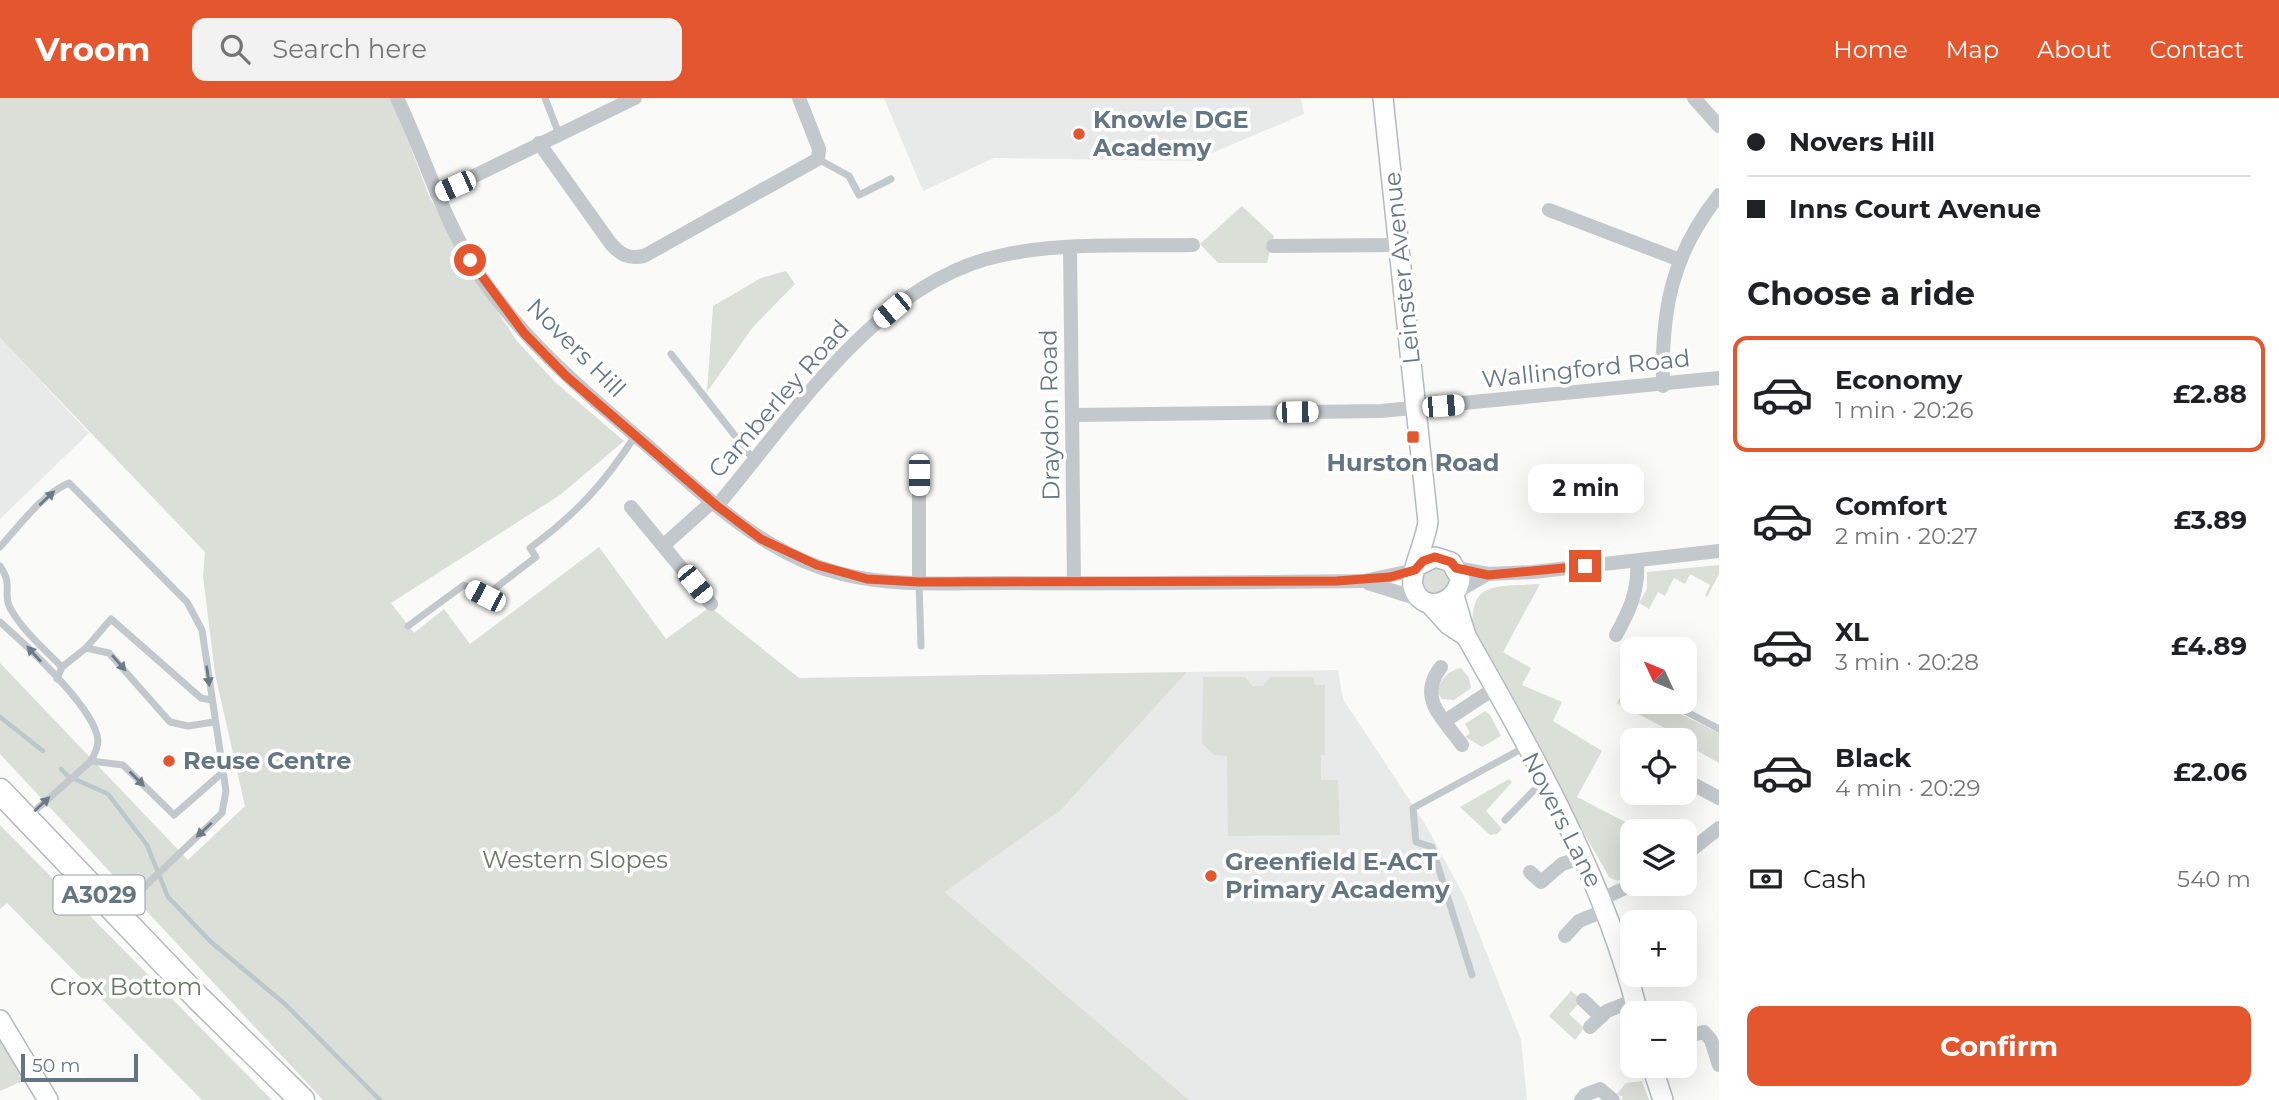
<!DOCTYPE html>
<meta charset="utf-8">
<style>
body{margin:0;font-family:Montserrat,sans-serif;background:#f2f2f2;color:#202124;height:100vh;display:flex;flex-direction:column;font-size:26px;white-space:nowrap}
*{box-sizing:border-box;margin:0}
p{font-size:23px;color:#757577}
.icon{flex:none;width:38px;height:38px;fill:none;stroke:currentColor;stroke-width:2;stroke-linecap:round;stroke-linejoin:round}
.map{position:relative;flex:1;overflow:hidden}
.details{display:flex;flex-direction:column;background:#fff;width:560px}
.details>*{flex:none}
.guide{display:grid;align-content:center;height:154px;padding:0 28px;background:#fff}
.needle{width:46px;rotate:314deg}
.controls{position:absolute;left:1620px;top:539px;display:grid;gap:14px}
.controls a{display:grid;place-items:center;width:77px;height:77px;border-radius:14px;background:#fff;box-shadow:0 7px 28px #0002;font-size:35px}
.scale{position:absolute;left:21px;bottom:18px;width:117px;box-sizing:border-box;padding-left:7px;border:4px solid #657683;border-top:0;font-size:19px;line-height:24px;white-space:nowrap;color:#657683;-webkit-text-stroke:5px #fff;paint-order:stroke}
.end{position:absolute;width:32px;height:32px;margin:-16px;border:9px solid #e4572e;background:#fff;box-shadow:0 0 0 4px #fff}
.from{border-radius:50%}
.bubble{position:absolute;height:49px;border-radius:14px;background:#fff;box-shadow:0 7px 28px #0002;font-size:23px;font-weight:700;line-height:49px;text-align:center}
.car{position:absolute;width:21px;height:42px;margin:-21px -10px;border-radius:9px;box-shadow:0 0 5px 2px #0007;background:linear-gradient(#fff 24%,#345 0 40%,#fff 0 76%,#345 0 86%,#fff 0)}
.guide b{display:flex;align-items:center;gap:24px;height:66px;font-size:26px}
.guide b+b{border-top:2px solid #e0e0e0}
.guide i{width:18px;height:18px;background:#202124}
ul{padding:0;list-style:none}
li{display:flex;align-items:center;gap:21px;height:116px;margin:0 14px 10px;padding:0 14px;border:4px solid transparent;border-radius:14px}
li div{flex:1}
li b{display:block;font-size:26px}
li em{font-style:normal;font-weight:700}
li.current{border-color:#e4572e}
li>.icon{width:63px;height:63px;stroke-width:1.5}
h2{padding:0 28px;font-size:32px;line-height:84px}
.pay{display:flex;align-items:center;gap:18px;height:77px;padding:0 28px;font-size:26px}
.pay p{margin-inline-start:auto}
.action{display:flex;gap:14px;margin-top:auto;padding:14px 28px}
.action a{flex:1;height:80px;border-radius:14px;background:#e4572e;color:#fff;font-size:28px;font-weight:700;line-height:80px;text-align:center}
header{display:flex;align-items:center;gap:42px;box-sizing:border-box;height:98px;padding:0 35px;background:#e4572e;color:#fff}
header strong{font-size:33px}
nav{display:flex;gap:38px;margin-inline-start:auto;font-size:24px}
.search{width:490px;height:63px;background:#f2f2f2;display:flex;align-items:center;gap:18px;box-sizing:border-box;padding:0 24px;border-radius:14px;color:#757577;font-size:26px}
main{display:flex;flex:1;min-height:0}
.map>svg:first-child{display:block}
.built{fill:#e8e9e9}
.green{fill:#dadfd7}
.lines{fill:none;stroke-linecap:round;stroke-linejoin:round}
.stream{stroke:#bbc7cb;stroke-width:4.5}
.secondary-casing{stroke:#b3babf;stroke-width:22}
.highway-casing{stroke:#b4b9bd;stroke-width:27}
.lane{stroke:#c3c8cc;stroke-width:7}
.street{stroke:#c3c8cc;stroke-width:14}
.secondary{stroke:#fff;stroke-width:19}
.highway{stroke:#fff;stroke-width:24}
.oneway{fill:#6a7a87}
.route{stroke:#e4572e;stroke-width:9}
.poi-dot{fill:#e4572e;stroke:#fff;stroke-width:2.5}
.labels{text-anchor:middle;stroke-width:7;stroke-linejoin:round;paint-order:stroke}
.shield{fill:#fff;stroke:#939fa8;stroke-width:2}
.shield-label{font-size:23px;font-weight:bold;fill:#657683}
.poi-label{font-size:24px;font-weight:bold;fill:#657683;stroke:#fff;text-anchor:start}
.street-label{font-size:24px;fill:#657683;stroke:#fff}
.park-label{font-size:24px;fill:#687a64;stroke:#fff}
</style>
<header>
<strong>Vroom</strong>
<div class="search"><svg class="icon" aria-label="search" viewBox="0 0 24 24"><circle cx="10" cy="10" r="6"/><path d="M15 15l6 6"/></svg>Search here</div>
<nav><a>Home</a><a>Map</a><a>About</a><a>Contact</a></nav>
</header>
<main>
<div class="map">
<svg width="1719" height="1002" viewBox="0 0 1719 1002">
<rect width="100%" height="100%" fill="#fafaf8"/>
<g class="built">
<polygon points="884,0 1301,0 1304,16 1193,63 994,60 923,93"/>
<polygon points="0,240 89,335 0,421"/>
<polygon points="1338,572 1343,601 1424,724 1464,798 1521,942 1527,1002 1189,1002 945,794 1061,712 1187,574"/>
</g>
<g class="green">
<polygon points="0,0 392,0 429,98 467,167 516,242 555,284 624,343 560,397 391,505 414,535 444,511 470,546 599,449 666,541 710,509 799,580 1187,574 1061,712 945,794 1189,1002 323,1002 0,656 0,565 188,762 245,708 215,576 203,478 205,454 0,240"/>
<polygon points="1242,108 1274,138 1267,165 1218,165 1200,146"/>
<polygon points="786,173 795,186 753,229 707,294 713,208 761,180"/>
<polygon points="1719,467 1719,476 1707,499 1705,497 1710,487 1690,476 1685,486 1674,480 1665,498 1658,494 1649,511 1639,505 1647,491 1647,474"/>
<circle cx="1436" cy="482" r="14"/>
<path d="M1540,486L1503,554L1531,570L1522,587L1562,604L1553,623L1602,653L1577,699L1643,733H1633V776L1617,783L1609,779L1474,541C1466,482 1492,489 1540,486Z"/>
<path d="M1461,570L1469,580L1471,590L1454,602L1442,601L1437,594C1439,582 1449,572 1461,570Z"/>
<polygon points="1203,579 1245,579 1252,588 1263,588 1270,579 1313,579 1315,587 1325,587 1325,657 1321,657 1321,682 1338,682 1340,737 1228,738 1227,658 1214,657 1202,645"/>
<polygon points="1624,592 1633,595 1633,604 1656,604 1719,635 1719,665 1685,646 1682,639 1617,605"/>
<polygon points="1485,613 1490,617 1501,638 1482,649 1465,639 1470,635 1465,626"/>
<polygon points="1509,681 1512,684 1486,713 1502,731 1497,736 1490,737 1460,709"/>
<polygon points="0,727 272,1002 202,1002 7,805 0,811"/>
<polygon points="1571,893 1582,902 1569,916 1584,930 1575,942 1549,918"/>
<polygon points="0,942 25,982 0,993"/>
<polygon points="1642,983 1649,1002 1621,1002 1623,999 1617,996 1626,985"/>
</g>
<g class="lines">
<g class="stream">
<polyline points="0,619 43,653"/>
<polyline points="61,671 68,678 108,696 147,747 168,799 211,844 285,906 380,1002"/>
</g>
<g class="secondary-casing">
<g id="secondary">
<path d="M1383,0L1428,424C1426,442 1410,474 1413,488C1420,517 1458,507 1460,480L1451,464L1435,459L1417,468"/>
<path d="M1454,498L1466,538C1534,658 1604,780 1638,915"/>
<polyline points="1429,505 1449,527 1466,538"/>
<polyline points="0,922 48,1002"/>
<polyline points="1652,968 1663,1002"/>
</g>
</g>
<g class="highway-casing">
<polyline id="highway" points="0,693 198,900 302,1002"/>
</g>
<g class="lane">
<polyline points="545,0 559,36"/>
<polyline points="818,61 849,78 859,97 891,81"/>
<polyline points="671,256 754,362"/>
<path d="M0,449C20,427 41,397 69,385L187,504L202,532L226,693L222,715L119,813"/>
<path d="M0,468C14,488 2,494 10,510C23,533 44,551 62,569"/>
<polyline points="919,484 921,548"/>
<path d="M0,524C25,546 89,605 97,637C100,646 95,655 91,663L29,718"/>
<path d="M408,528L464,487L485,498L536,459L530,450C576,416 604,386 635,338"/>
<polyline points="86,550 111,521 201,600 211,602"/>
<polyline points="57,581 62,569 86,550 109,555 170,624 188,628 214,624"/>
<polyline points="1668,604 1719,631"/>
<polyline points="91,663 123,667 174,717 222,675"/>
<polyline points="1505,722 1543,683"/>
<polyline points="1472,877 1432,749 1416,744 1413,710 1525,649"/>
</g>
<g class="street">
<path d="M397,0C423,54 440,113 471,164C517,238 583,293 649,349C707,400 765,457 842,476C898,490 959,484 1016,485C1132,486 1248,484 1364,483L1415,472"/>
<polyline points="1694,0 1719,28"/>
<path d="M539,45L611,146C621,157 628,161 644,158L818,61L819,51L799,0"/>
<polyline points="437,96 635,0"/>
<polyline points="1549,112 1680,162"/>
<polyline points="1273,148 1401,147"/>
<polyline points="1070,149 1074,485"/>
<path d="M1663,288C1661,214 1671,157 1719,97"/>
<polyline points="1074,317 1381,313 1719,280"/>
<polyline points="919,377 919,484"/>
<path d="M717,408C794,317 878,182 1003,157C1065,144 1130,148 1193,147"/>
<polyline points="631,409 711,506"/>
<polyline points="664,447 712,404"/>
<polyline points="1456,470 1488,476 1533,474 1719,453"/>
<polyline points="1368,485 1422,502"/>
<polyline points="1458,493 1488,476"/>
<path d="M1616,537C1630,512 1639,492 1637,463"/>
<path d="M1441,569C1416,600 1444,621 1462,647"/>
<polyline points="1445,623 1495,590"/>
<polyline points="1691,685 1719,700"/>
<polyline points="1685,757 1719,730"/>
<polyline points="1530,774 1541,784 1562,766 1584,759"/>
<polyline points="1602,801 1633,786"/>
<polyline points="1565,838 1579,823 1606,812"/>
<polyline points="1583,902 1601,919"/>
<polyline points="1590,929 1607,913 1635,902"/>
<polyline points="1685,939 1704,934 1711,942 1719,967"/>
<polyline points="1581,1002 1585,997 1600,991 1613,1002"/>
</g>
<use href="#secondary" class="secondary"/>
<use href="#highway" class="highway"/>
</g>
<defs><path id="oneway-solid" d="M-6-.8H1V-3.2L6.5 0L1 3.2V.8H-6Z" transform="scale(1.75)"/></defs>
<g class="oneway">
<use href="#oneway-solid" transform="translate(47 400) rotate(-43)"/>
<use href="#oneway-solid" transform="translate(34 556) rotate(-132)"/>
<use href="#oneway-solid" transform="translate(119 565) rotate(49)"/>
<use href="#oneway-solid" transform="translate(208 578) rotate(82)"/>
<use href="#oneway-solid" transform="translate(137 681) rotate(45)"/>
<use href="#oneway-solid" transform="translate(42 706) rotate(-43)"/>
<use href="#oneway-solid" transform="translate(204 732) rotate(137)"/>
</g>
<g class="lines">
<polyline class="route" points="470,162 524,235 566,278 717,408 761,441 817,467 867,481 919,484 1337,483 1390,479 1415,472 1423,463 1435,459 1451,464 1456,470 1488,477 1585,468"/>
</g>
<g class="poi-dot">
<circle cx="1079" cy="36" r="7"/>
<rect x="1406" y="332" width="14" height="14" rx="3.5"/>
<circle cx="169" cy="663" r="7"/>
<circle cx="1211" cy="778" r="7"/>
</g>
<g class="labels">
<rect class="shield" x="53.5" y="777.5" width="91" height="39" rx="5"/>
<g class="shield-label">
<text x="99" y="805">A3029</text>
</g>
<g class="poi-label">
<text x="1093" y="30">Knowle DGE<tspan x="1093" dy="28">Academy</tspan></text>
<text x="1413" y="373" text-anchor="middle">Hurston Road</text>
<text x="183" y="671">Reuse Centre</text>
<text x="1225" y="772">Greenfield E-ACT<tspan x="1225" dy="28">Primary Academy</tspan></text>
</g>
<g class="street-label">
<text transform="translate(1402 170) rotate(-96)" y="8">Leinster Avenue</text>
<text transform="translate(576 250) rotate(45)" y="8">Novers Hill</text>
<text transform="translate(1586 271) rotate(-6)" y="8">Wallingford Road</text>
<text transform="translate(779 301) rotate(-49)" y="8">Camberley Road</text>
<text transform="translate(1050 317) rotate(-91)" y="8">Draydon Road</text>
<text transform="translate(1562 722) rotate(63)" y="8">Novers Lane</text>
</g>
<g class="park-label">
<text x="575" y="770">Western Slopes</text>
<text x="126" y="897">Crox Bottom</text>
</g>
</g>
</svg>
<div class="controls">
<a><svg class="needle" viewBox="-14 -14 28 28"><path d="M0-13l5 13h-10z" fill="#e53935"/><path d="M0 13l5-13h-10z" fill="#757577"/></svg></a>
<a><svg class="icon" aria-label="locate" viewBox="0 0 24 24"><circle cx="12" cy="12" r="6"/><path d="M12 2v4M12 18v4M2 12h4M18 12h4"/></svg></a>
<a><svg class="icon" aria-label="layers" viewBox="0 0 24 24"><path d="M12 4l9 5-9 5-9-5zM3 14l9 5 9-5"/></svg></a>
<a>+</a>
<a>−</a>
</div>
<div class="scale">50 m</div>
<i class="end from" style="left:470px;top:162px"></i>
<i class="end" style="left:1585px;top:468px"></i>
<div class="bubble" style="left:1528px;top:366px;width:116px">2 min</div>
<i class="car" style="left:455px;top:88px;rotate:246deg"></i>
<i class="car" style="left:892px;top:212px;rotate:230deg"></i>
<i class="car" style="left:1443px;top:308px;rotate:85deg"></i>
<i class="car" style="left:1297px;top:314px;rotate:89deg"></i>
<i class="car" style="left:919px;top:377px;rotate:180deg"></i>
<i class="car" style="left:695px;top:486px;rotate:141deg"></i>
<i class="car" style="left:485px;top:498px;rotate:297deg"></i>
</div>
<section class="details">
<div class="guide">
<b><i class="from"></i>Novers Hill</b>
<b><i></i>Inns Court Avenue</b>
</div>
<h2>Choose a ride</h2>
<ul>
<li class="current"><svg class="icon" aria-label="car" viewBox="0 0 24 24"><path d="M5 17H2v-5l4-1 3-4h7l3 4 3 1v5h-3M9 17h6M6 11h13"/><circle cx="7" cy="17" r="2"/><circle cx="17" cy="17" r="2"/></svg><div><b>Economy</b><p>1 min · 20:26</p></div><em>£2.88</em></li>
<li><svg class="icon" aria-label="car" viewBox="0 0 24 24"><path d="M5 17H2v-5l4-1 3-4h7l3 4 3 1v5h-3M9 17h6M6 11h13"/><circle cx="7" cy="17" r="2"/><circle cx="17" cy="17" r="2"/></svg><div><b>Comfort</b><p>2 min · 20:27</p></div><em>£3.89</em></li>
<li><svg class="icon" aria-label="car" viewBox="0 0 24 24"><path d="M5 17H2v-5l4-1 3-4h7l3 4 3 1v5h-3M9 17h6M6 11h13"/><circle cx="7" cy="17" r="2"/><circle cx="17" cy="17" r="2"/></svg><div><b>XL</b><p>3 min · 20:28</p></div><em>£4.89</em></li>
<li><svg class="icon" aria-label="car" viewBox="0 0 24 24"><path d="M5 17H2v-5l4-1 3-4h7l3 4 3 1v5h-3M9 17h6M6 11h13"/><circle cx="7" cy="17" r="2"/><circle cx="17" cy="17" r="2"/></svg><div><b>Black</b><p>4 min · 20:29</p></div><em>£2.06</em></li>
</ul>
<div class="pay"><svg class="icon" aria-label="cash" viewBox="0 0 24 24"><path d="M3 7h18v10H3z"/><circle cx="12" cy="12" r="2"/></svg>Cash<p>540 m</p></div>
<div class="action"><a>Confirm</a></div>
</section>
</main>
